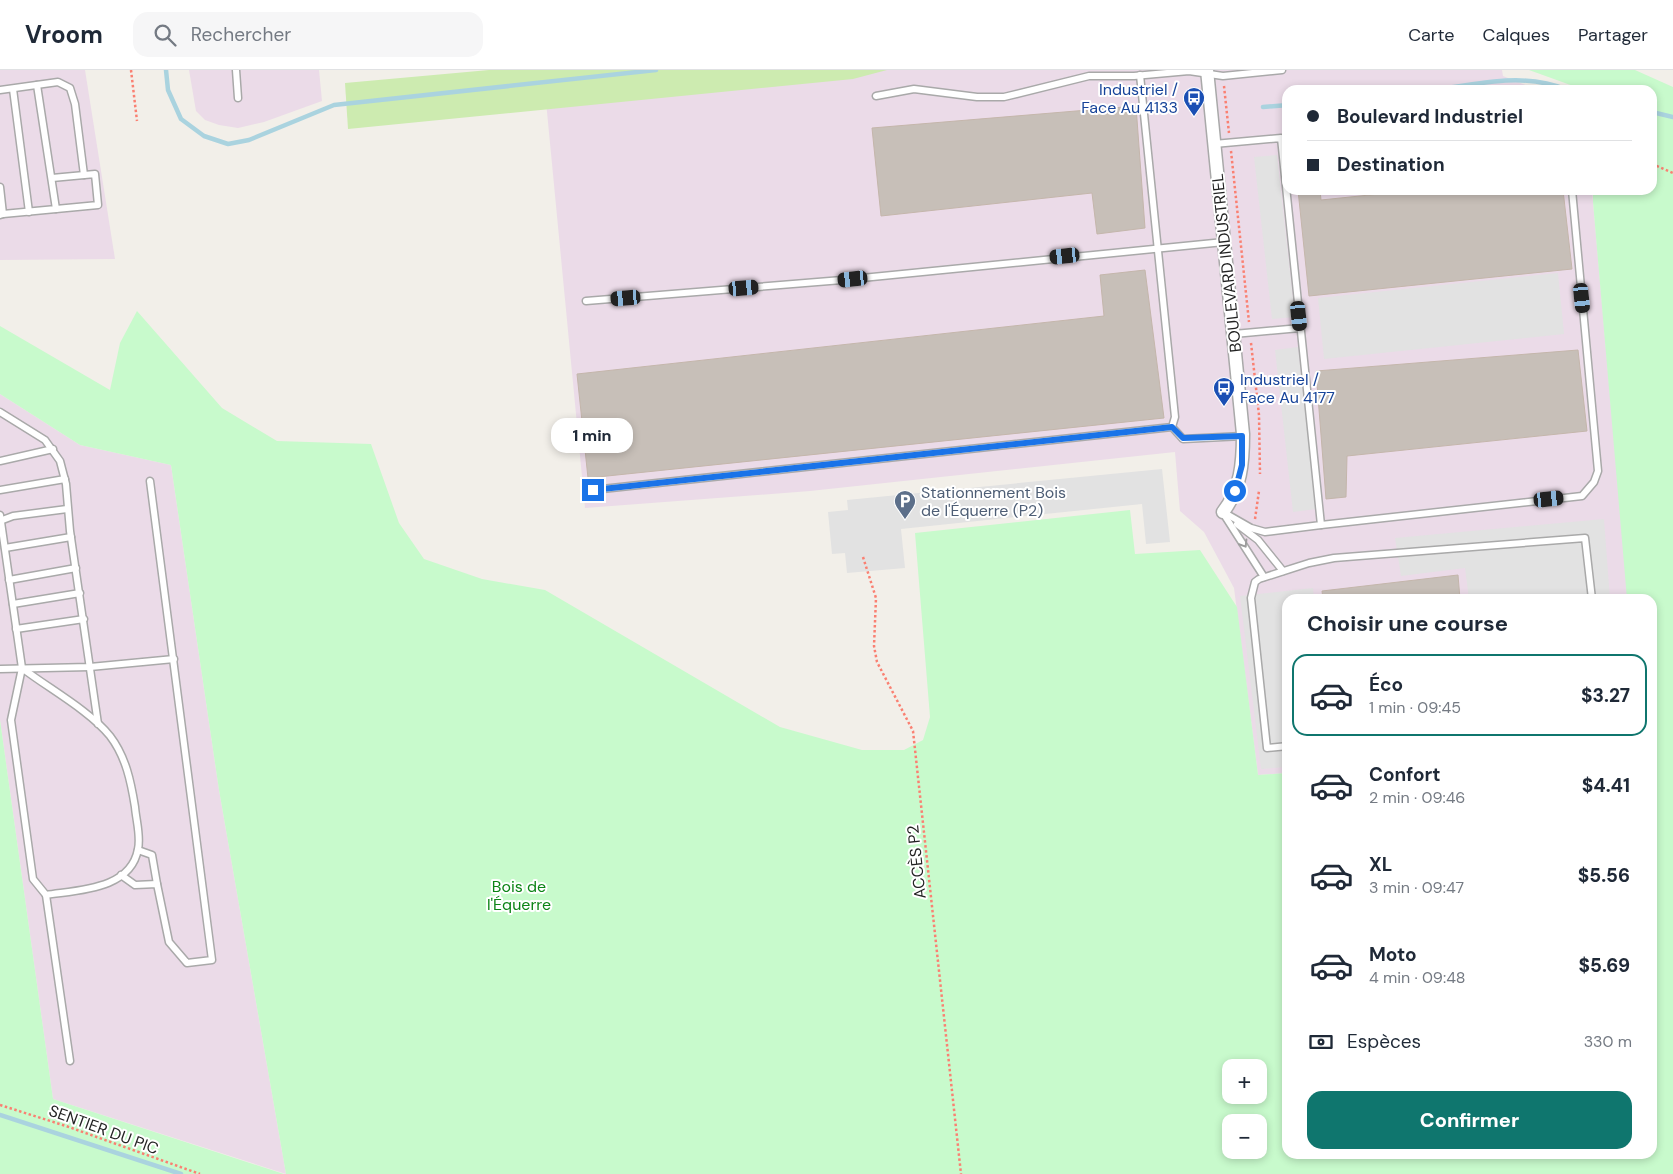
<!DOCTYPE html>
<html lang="fr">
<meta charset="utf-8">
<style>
body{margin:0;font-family:"DM Sans",sans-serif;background:#f6f6f7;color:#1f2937;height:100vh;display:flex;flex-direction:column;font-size:19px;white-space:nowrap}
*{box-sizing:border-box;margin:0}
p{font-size:16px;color:#747a83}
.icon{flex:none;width:28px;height:28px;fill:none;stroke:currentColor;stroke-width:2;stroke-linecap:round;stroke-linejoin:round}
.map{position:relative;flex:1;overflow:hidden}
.panel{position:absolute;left:1282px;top:524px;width:375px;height:565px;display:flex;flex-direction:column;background:#fff;border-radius:15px;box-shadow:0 2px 8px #0003}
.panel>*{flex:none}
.hud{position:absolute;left:1282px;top:15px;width:375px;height:110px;border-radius:15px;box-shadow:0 2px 8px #0003;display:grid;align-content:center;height:110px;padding:0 25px;background:#fff}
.buttons{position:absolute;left:1222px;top:989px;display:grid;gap:10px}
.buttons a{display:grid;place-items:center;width:45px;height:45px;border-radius:10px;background:#fff;box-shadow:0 2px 8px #0003;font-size:25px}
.end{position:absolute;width:22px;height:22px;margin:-11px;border:6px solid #1a73e8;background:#fff;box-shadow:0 0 0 2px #fff}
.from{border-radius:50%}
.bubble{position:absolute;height:35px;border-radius:15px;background:#fff;box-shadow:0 2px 8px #0003;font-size:16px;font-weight:800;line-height:35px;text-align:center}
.car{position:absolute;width:15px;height:30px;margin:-15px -8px;border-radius:6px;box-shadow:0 0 4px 1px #0007;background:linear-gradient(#222 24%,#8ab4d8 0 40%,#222 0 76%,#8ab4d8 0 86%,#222 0)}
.hud b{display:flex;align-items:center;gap:18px;height:48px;font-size:19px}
.hud b+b{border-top:1px solid #e0e1e3}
.hud i{width:12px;height:12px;background:#1f2937}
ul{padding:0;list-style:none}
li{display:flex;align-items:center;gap:15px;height:82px;margin:0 10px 8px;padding:0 15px;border:2px solid transparent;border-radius:15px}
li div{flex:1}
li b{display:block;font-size:19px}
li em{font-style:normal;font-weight:800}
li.active{border-color:#0f766e}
li>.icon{width:45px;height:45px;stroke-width:1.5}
h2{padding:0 25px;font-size:22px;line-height:60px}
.pay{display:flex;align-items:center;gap:12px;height:55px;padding:0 25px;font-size:19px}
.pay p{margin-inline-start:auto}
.primary-button{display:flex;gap:10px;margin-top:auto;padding:10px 25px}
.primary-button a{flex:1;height:58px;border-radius:15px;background:#0f766e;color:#fff;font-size:20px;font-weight:800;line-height:58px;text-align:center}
header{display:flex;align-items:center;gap:30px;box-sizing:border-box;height:70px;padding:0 25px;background:#fff;border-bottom:1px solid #e0e1e3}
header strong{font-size:24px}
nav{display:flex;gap:28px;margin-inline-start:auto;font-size:18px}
.search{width:350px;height:45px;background:#f6f6f7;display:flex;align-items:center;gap:12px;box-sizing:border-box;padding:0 18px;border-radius:15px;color:#747a83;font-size:19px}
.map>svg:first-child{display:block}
.industrial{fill:#ebdbe8}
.grass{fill:#cdebb0}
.park{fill:#c8facc;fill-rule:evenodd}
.parking{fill:#e2e2e2}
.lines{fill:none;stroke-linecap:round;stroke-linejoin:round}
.stream{stroke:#aad3df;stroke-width:4.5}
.building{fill:#c7bfb8;stroke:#c4b6ab}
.service-casing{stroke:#a9a9a9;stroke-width:9}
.minor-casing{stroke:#a9a9a9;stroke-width:15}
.path{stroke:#fa8072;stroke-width:2.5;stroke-dasharray:2.5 2.5;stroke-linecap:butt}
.service{stroke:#fff;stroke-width:6}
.minor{stroke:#fff;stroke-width:12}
.oneway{stroke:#9c9c9c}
.route{stroke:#1a73e8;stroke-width:6}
.labels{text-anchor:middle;stroke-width:4;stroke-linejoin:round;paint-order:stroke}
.transit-label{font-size:16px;fill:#164399;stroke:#fff;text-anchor:end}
.street-label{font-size:16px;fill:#222;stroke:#fff}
.service-label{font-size:16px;fill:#4e5e75;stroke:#fff;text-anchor:start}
.park-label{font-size:16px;fill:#0c8416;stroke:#fff}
</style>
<header>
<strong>Vroom</strong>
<div class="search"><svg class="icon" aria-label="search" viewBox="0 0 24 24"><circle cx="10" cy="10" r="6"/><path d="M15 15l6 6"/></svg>Rechercher</div>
<nav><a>Carte</a><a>Calques</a><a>Partager</a></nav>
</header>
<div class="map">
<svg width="1673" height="1104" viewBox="0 0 1673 1104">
<rect width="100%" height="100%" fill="#f2efe9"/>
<g class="industrial">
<polygon points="0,0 85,0 115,189 0,190"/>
<polygon points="189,0 319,0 322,31 264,52 238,58 219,55 205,50 196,41"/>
<polygon points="543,0 1502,0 1503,6 1538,20 1288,20 1288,120 1592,120 1628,529 1288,529 1287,703 1258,705 1234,518 1204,462 1180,441 1175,382 810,421 585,438"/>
<polygon points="0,324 80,375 171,395 219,720 286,1104 53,1029 0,650"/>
</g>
<polygon class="grass" points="489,0 887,0 853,9 348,59 345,13"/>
<g class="park">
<path d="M1529,0H1635L1673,17V1104H286L219,720L171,395L80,375L0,324V256L110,320L120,273L137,241L222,338L277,371L371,374L399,453L424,489L482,509L545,520L780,657L862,680H904L923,670L930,647L915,463L1130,440L1135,484L1200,480L1237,537L1258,705L1287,703L1288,1084H1652V529H1627L1593,132V120H1652V20H1578L1576,17ZM1231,998H1259V1025H1231ZM1231,1052H1259V1080H1231Z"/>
<polygon points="0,650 53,1029 284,1104 0,1104"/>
</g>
<g class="parking">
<polygon points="1277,85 1295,247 1272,249 1254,87"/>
<polygon points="1558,203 1564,264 1324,289 1318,228"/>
<polygon points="1298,277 1316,439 1293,442 1275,280"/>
<polygon points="1162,399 1170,472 1146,474 1142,434 901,459 905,498 847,503 845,483 832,484 828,442 848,440 847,430"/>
<polygon points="1604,449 1610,529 1469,529 1465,498 1401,506 1395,468"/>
<polygon points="1313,518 1314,529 1288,529 1287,697 1261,699 1240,526"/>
</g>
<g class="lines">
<g class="stream">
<polyline points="166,0 168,20 181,49 204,66 228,74 249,70 334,35 656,0"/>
<path d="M1431,20C1480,15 1520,1 1568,20"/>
<polyline points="1263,37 1288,35"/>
<polyline points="1652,42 1673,47"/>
<polyline points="0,1045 181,1104"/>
</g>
</g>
<g class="building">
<polygon points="1136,36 1145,158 1097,164 1092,123 881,146 872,58"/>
<polygon points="1298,120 1320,120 1321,130 1418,120 1563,120 1572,199 1309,226"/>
<polygon points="1145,200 1164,348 588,408 577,304 1104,246 1100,205"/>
<polygon points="1578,280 1587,361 1347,386 1346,427 1326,429 1316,301"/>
<polygon points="1458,505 1460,529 1323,529 1322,521"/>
</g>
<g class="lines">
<g class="service-casing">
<g id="service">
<polyline points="236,0 238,28"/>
<polyline points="13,19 29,142"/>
<polyline points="0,20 58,12 70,18 75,34 84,105"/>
<polyline points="876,26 914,19 977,27 1004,27 1089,6 1134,6 1189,1 1223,6 1282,0"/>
<polyline points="1214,74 1281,68 1321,455 1265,462 1251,458 1223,442"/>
<polyline points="52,108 95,104 98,135 56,139"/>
<polyline points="0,117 3,144 0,145"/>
<polyline points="3,144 56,139 37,15"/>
<polyline points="586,231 842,210 1224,172"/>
<polyline points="1234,264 1300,258"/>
<polyline points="0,342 45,370 60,391 66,414 70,461 98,654"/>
<polyline points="1172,357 1183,369 1243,366"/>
<polyline points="0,391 53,379"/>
<polyline points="0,420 65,409"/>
<polyline points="593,420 1172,357 1175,347 1140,5"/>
<polyline points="1223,443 1264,507"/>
<path d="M0,445L22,598L11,650L33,809L46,825C77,820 131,820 138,779C141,766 136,750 135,737C131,712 126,687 110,666C90,641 48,618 22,598"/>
<polyline points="0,451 13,446 67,439"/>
<polyline points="1237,454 1258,470 1283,501"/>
<polyline points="1321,455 1582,426 1594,412 1598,401 1572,120"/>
<polyline points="5,478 71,467"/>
<polyline points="9,510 76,498"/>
<polyline points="13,534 80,523"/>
<polyline points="16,559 84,549"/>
<polyline points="0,599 90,597 174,589"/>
<polyline points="1288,676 1267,678 1251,528 1255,512 1259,509 1309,493 1334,488 1585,468 1592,529"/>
<polyline points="138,780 152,785 157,814"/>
<polyline points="121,805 135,815 157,814 169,872 187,893 212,890 150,411"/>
<polyline points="46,825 70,991"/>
</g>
</g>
<g class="minor-casing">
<path id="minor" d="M1207,0L1243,364C1243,393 1241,419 1223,442"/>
</g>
<g class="path">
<polyline points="131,0 137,51"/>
<polyline points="1224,16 1229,63"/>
<polyline points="1231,81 1249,252"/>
<polyline points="1652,94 1673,103"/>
<polyline points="1251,273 1259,345 1260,404"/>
<polyline points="1255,449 1259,421"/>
<polyline points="863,487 876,528 874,576 877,592 913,661 961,1104"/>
<polyline points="0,1035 66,1056 200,1104"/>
</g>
<use href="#service" class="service"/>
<use href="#minor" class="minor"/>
</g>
<defs><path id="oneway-chevron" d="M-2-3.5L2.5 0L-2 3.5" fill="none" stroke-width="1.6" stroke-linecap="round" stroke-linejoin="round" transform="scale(1.25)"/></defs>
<use class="oneway" href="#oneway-chevron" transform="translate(1244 474) rotate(58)"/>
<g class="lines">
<polyline class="route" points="593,420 1172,357 1183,368 1242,366 1242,395 1235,421"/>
</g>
<defs>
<g id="bus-pin" transform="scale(1.125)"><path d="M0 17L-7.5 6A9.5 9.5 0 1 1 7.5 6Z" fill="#1a4fb4" stroke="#fff"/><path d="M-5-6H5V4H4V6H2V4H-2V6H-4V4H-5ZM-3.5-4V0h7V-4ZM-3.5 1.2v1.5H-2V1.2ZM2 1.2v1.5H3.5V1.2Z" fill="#fff"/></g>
<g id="parking-pin" transform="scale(1.125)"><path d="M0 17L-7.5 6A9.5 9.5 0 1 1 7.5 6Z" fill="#5c6f8a" stroke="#fff"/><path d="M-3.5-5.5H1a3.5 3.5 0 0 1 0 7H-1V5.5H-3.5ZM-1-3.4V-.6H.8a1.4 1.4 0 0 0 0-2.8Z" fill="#fff"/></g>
</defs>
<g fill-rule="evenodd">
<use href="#bus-pin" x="1194" y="28"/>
<use href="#bus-pin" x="1224" y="318"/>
<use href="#parking-pin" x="905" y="431"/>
</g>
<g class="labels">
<g class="transit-label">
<text x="1178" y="25">Industriel /<tspan x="1178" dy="18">Face Au 4133</tspan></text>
<text x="1240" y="315" text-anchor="start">Industriel /<tspan x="1240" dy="18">Face Au 4177</tspan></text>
</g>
<g class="street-label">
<text transform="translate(1226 193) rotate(-96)" y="6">BOULEVARD INDUSTRIEL</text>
<text transform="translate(916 792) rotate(-96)" y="6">ACCÈS P2</text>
<text transform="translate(104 1059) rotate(20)" y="6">SENTIER DU PIC</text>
</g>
<g class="service-label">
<text x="921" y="428">Stationnement Bois<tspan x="921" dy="18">de l'Équerre (P2)</tspan></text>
</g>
<g class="park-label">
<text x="519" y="822">Bois de<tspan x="519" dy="18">l'Équerre</tspan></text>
</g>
</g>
</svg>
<div class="buttons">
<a>+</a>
<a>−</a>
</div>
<i class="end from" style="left:1235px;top:421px"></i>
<i class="end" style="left:593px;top:420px"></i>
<div class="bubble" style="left:551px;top:348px;width:82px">1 min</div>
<i class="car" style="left:1065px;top:186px;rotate:264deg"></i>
<i class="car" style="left:853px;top:209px;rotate:264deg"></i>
<i class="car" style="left:744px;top:218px;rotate:85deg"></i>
<i class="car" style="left:626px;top:228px;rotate:265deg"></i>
<i class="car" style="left:1582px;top:228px;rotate:174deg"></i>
<i class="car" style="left:1299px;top:246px;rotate:174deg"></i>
<i class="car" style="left:1549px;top:429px;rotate:84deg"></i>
<div class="hud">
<b><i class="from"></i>Boulevard Industriel</b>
<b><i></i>Destination</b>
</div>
<section class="panel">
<h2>Choisir une course</h2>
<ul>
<li class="active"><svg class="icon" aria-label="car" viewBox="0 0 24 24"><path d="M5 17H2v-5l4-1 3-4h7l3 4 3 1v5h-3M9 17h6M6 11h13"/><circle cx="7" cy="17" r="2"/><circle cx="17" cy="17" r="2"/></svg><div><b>Éco</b><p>1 min · 09:45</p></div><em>$3.27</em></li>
<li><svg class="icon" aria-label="car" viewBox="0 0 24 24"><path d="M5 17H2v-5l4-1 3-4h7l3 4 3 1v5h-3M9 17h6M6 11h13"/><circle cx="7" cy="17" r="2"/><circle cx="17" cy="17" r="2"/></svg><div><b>Confort</b><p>2 min · 09:46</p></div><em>$4.41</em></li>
<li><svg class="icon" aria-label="car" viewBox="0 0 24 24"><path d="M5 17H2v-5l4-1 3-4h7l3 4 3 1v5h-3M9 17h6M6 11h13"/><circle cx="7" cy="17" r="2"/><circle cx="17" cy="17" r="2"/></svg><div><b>XL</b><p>3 min · 09:47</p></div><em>$5.56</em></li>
<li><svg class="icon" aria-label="car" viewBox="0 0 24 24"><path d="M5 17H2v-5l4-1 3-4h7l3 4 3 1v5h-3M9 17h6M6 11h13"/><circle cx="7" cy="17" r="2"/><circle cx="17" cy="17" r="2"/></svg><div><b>Moto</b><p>4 min · 09:48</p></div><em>$5.69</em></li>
</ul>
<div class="pay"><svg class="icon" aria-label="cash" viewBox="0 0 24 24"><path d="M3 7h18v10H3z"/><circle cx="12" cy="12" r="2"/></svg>Espèces<p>330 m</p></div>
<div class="primary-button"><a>Confirmer</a></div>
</section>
</div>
